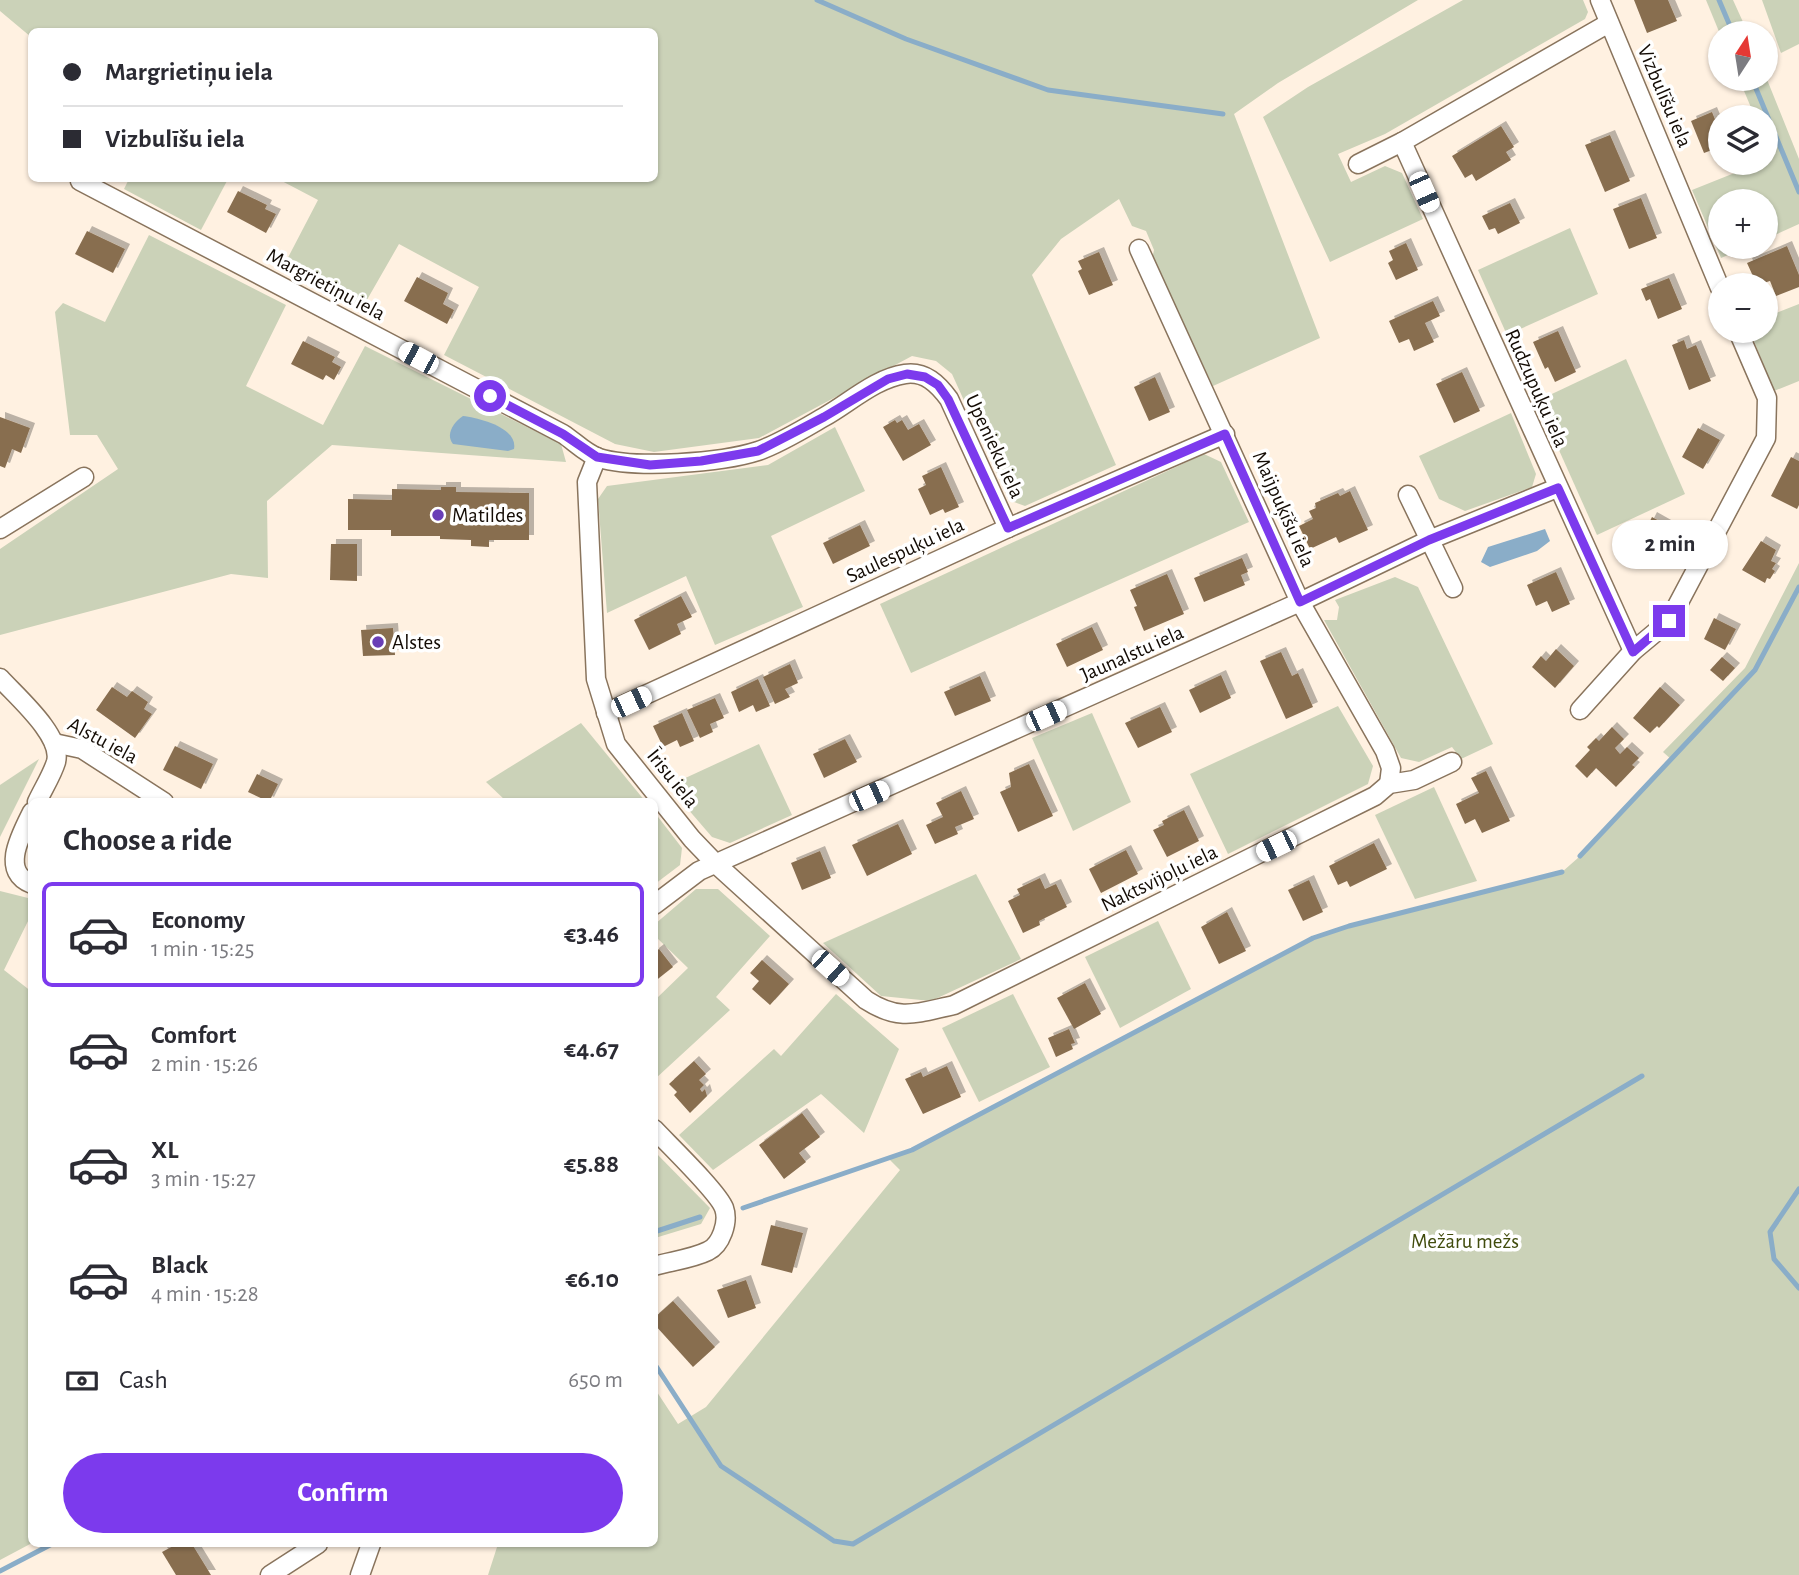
<!DOCTYPE html>
<meta charset="utf-8">
<style>
body{margin:0;font-family:"Alegreya Sans",sans-serif;background:#f7f7f7;color:#2b2b33;height:100vh;display:flex;flex-direction:column;font-size:26px;white-space:nowrap}
*{box-sizing:border-box;margin:0}
p{font-size:23px;color:#7c7c81}
.icon{flex:none;width:38px;height:38px;fill:none;stroke:currentColor;stroke-width:2;stroke-linecap:round;stroke-linejoin:round}
.map{position:relative;flex:1;overflow:hidden}
.details{position:absolute;left:28px;top:798px;width:630px;height:749px;display:flex;flex-direction:column;background:#fff;border-radius:10px;box-shadow:0 2px 5px #0004}
.details>*{flex:none}
.banner{position:absolute;left:28px;top:28px;width:630px;height:154px;border-radius:10px;box-shadow:0 2px 5px #0004;display:grid;align-content:center;height:154px;padding:0 35px;background:#fff}
.needle{width:46px;rotate:12deg}
.buttons{position:absolute;left:1708px;top:21px;display:grid;gap:14px}
.buttons a{display:grid;place-items:center;width:70px;height:70px;border-radius:50%;background:#fff;box-shadow:0 2px 5px #0004;font-size:35px}
.end{position:absolute;width:32px;height:32px;margin:-16px;border:9px solid #7c3aed;background:#fff;box-shadow:0 0 0 4px #fff}
.from{border-radius:50%}
.bubble{position:absolute;height:49px;border-radius:24px;background:#fff;box-shadow:0 2px 5px #0004;font-size:23px;font-weight:700;line-height:49px;text-align:center}
.car{position:absolute;width:21px;height:42px;margin:-21px -10px;border-radius:9px;box-shadow:0 0 5px 2px #0007;background:linear-gradient(#fff 24%,#345 0 40%,#fff 0 76%,#345 0 86%,#fff 0)}
.banner b{display:flex;align-items:center;gap:24px;height:66px;font-size:26px}
.banner b+b{border-top:2px solid #e1e1e2}
.banner i{width:18px;height:18px;background:#2b2b33}
ul{padding:0;list-style:none}
li{display:flex;align-items:center;gap:21px;height:105px;margin:0 14px 10px;padding:0 21px;border:4px solid transparent;border-radius:10px}
li div{flex:1}
li b{display:block;font-size:26px}
li em{font-style:normal;font-weight:700}
li.active{border-color:#7c3aed}
li>.icon{width:63px;height:63px;stroke-width:1.5}
h2{padding:0 35px;font-size:32px;line-height:84px}
.pay{display:flex;align-items:center;gap:18px;height:77px;padding:0 35px;font-size:26px}
.pay p{margin-inline-start:auto}
.action{display:flex;gap:14px;margin-top:auto;padding:14px 35px}
.action a{flex:1;height:80px;border-radius:42px;background:#7c3aed;color:#fff;font-size:28px;font-weight:700;line-height:80px;text-align:center}
.map>svg:first-child{display:block}
.green{fill:#cbd2b8}
.water{fill:#8aadc8}
.lines{fill:none;stroke-linecap:round;stroke-linejoin:round}
.stream{stroke:#8aadc8;stroke-width:5}
.building{fill:#886e50;filter:url(#shadow)}
.minor-casing{stroke:#89745d;stroke-width:21}
.minor{stroke:#fff;stroke-width:18}
.route{stroke:#7c3aed;stroke-width:9}
.poi-dot{fill:#693eb6;stroke:#fff;stroke-width:2.5}
.labels{text-anchor:middle;stroke-width:7;stroke-linejoin:round;paint-order:stroke}
.street-label{font-size:21px;fill:#130b04;stroke:#fff}
.poi-label{font-size:21px;fill:#130b04;stroke:#fff;text-anchor:start}
.park-label{font-size:21px;fill:#414c0d;stroke:#fff}
</style>
<div class="map">
<svg width="1799" height="1575" viewBox="0 0 1799 1575">
<defs>
<filter id="shadow"><feDropShadow dx="5" dy="-5" stdDeviation="0" flood-color="#0004"/></filter>
</defs>
<rect width="100%" height="100%" fill="#fff1e1"/>
<g class="green">
<polygon points="0,0 1418,0 1278,83 1234,114 1320,338 1213,386 1152,259 1154,250 1146,231 1132,226 1119,199 1061,239 1032,275 1116,465 1025,506 1009,500 952,374 936,361 912,356 759,438 654,452 615,444 444,355 479,287 399,244 360,312 281,271 318,200 278,179 654,178 654,32 32,32 31,37 0,11"/>
<polygon points="1463,0 1583,0 1588,12 1585,19 1385,134 1338,154 1351,182 1385,166 1402,173 1423,219 1330,262 1263,117 1308,87"/>
<polygon points="1706,0 1733,0 1748,33 1720,34"/>
<polygon points="1762,0 1799,0 1799,44 1781,53"/>
<polygon points="1766,77 1799,159 1799,224 1766,239 1766,201 1720,201 1720,247 1747,247 1721,258 1692,190 1772,158 1766,142 1766,117 1755,117 1739,79"/>
<polygon points="129,179 130,178 228,179 201,230 124,189"/>
<polygon points="1570,228 1598,294 1507,335 1478,270"/>
<polygon points="149,235 286,305 246,386 323,425 365,346 561,444 566,462 332,445 267,501 268,578 231,574 0,635 0,549 118,469 97,435 70,435 55,312 63,303 105,322"/>
<polygon points="1799,304 1799,381 1774,391 1750,331 1766,331 1766,317"/>
<polygon points="1626,359 1685,494 1597,535 1537,401"/>
<polygon points="1511,413 1536,474 1532,487 1465,511 1439,499 1419,456"/>
<polygon points="835,427 865,491 771,536 803,607 715,645 686,576 607,613 598,499 607,486 768,465"/>
<polygon points="1204,454 1221,462 1249,522 911,673 880,604"/>
<polygon points="1799,563 1799,1575 488,1575 498,1544 654,1544 655,1389 678,1424 706,1407 900,1170 889,1159 912,1150 1313,938 1349,926 1562,872 1595,843 1672,760 1663,752 1745,668"/>
<polygon points="1395,577 1418,587 1493,744 1461,759 1452,747 1419,762 1401,758 1324,620 1337,620 1339,607 1335,600"/>
<polygon points="1338,706 1373,766 1368,784 1228,854 1190,774"/>
<polygon points="1092,713 1131,802 1073,831 1032,738"/>
<polygon points="581,723 645,801 506,801 486,782"/>
<polygon points="759,744 792,815 730,843 712,837 668,786"/>
<polygon points="39,759 0,837 0,785"/>
<polygon points="1434,787 1477,881 1415,899 1375,815"/>
<polygon points="655,813 682,848 680,865 655,884"/>
<polygon points="976,874 1021,959 931,1001 881,996 823,943"/>
<polygon points="696,889 718,889 770,936 716,997 730,1010 655,1079 655,1000 688,968 655,936 655,924"/>
<polygon points="0,891 32,899 31,915 4,970 32,992 32,1543 0,1560"/>
<polygon points="1158,921 1191,989 1120,1028 1085,957"/>
<polygon points="836,994 899,1049 864,1133 821,1094 713,1170 679,1135 774,1049 781,1056"/>
<polygon points="1013,994 1050,1067 979,1102 942,1028"/>
<polygon points="654,1151 710,1208 701,1224 655,1238"/>
</g>
<g class="water">
<path d="M463,416C480,418 518,428 514,449L508,451L453,444C445,434 454,422 463,416Z"/>
<polygon points="1545,529 1550,541 1537,551 1490,567 1481,562 1488,547"/>
</g>
<g class="lines">
<g class="stream">
<polyline points="817,0 906,39 1048,90 1223,114"/>
<polyline points="1719,0 1733,33"/>
<polyline points="1752,79 1799,192"/>
<polyline points="1580,856 1755,670 1799,587"/>
<polyline points="1799,1189 1770,1232 1774,1259 1799,1288"/>
<polyline points="743,1208 912,1150 1313,938 1349,926 1562,872"/>
<polyline points="654,1232 700,1217"/>
<polyline points="654,1363 721,1466 834,1541 853,1544 1642,1076"/>
<polyline points="0,1571 52,1544"/>
</g>
</g>
<g class="building">
<polygon points="1634,0 1668,0 1677,21 1647,33"/>
<polygon points="1712,112 1720,132 1720,147 1704,153 1691,121"/>
<polygon points="1501,126 1514,147 1506,152 1511,160 1476,181 1472,174 1465,178 1452,156"/>
<polygon points="1610,135 1630,181 1605,192 1585,145"/>
<polygon points="238,191 267,205 265,209 276,214 266,233 227,212"/>
<polygon points="1641,198 1657,238 1629,249 1613,209"/>
<polygon points="1510,203 1520,223 1498,234 1495,228 1489,230 1482,216"/>
<polygon points="87,231 125,249 113,273 75,254"/>
<polygon points="1406,243 1418,270 1396,280 1388,263 1393,260 1389,251"/>
<polygon points="1787,246 1799,275 1799,287 1776,296 1770,281 1757,285 1747,263"/>
<polygon points="1099,252 1113,285 1089,295 1078,271 1082,269 1078,261"/>
<polygon points="417,277 448,293 443,304 454,310 447,324 404,301"/>
<polygon points="1669,278 1682,309 1658,319 1650,299 1646,301 1641,289"/>
<polygon points="1433,301 1440,316 1425,323 1434,342 1414,351 1409,339 1399,343 1389,321"/>
<polygon points="1558,331 1576,372 1555,382 1548,367 1545,369 1533,342"/>
<polygon points="1684,340 1687,349 1696,345 1711,381 1689,390 1672,345"/>
<polygon points="303,341 335,357 332,362 341,367 334,380 326,375 323,380 291,364"/>
<polygon points="1462,372 1480,411 1454,423 1436,384"/>
<polygon points="1155,377 1170,412 1149,421 1134,387"/>
<polygon points="0,417 30,428 21,453 12,449 5,468 0,466"/>
<polygon points="895,420 897,423 902,420 908,430 919,424 931,445 903,461 883,427"/>
<polygon points="1698,428 1720,440 1703,469 1682,457"/>
<polygon points="1791,457 1799,461 1799,505 1797,509 1771,496"/>
<polygon points="941,467 959,507 945,513 943,509 930,515 918,489 926,485 922,476"/>
<polygon points="441,487 456,487 456,492 529,493 529,540 489,540 489,547 471,546 471,540 440,539 440,536 391,536 391,530 348,530 348,499 392,500 392,489 441,490"/>
<polygon points="1350,491 1368,530 1339,543 1336,537 1310,549 1299,526 1313,519 1309,511 1316,508 1315,503 1338,493 1340,496"/>
<polygon points="1652,517 1675,530 1656,567 1633,555"/>
<polygon points="860,525 870,546 833,564 823,543"/>
<polygon points="1761,541 1776,550 1771,561 1776,563 1772,569 1775,571 1770,579 1767,578 1765,583 1742,570"/>
<polygon points="331,544 357,544 357,581 330,580"/>
<polygon points="1242,558 1248,572 1241,575 1245,585 1204,602 1194,578"/>
<polygon points="1556,572 1570,604 1552,612 1547,601 1536,606 1527,585"/>
<polygon points="1167,574 1184,614 1144,631 1134,607 1137,606 1130,590"/>
<polygon points="681,596 692,617 677,624 681,634 649,650 634,620"/>
<polygon points="1714,618 1736,629 1725,650 1704,639"/>
<polygon points="1092,627 1103,650 1067,667 1056,644"/>
<polygon points="393,628 395,655 363,656 361,630"/>
<polygon points="1556,649 1574,666 1555,688 1532,667 1541,656 1546,661"/>
<polygon points="1281,652 1292,676 1298,673 1313,707 1286,719 1260,661"/>
<polygon points="1722,657 1735,668 1723,681 1710,670"/>
<polygon points="790,664 798,683 785,689 790,697 775,704 763,677"/>
<polygon points="1221,675 1231,698 1200,713 1189,690"/>
<polygon points="980,676 991,701 955,716 944,692"/>
<polygon points="758,679 770,706 756,712 753,705 739,712 731,692"/>
<polygon points="112,687 127,697 132,691 148,702 144,709 152,714 135,738 96,710"/>
<polygon points="1660,687 1680,705 1659,728 1657,726 1650,733 1633,718"/>
<polygon points="715,698 724,718 710,724 713,732 700,738 687,710"/>
<polygon points="1160,707 1172,732 1138,748 1125,723"/>
<polygon points="682,713 694,741 680,747 677,740 663,747 653,726"/>
<polygon points="1612,727 1624,739 1615,748 1620,754 1627,747 1639,758 1632,765 1635,767 1616,787 1596,768 1587,778 1575,766 1590,750 1587,747 1596,738 1599,741"/>
<polygon points="845,739 857,762 824,778 813,754"/>
<polygon points="175,746 213,764 201,789 163,770"/>
<polygon points="1029,764 1053,816 1018,832 1000,792 1011,787 1009,773"/>
<polygon points="1486,771 1510,821 1482,833 1475,819 1465,824 1456,804 1479,793 1471,778"/>
<polygon points="257,774 278,784 269,802 248,792"/>
<polygon points="961,791 974,819 955,827 958,834 935,844 926,825 943,817 936,803"/>
<polygon points="1184,810 1199,841 1167,857 1153,830 1164,825 1162,821"/>
<polygon points="898,824 912,854 867,876 852,845"/>
<polygon points="1374,843 1387,869 1350,887 1347,881 1338,885 1329,866"/>
<polygon points="1126,850 1138,874 1101,893 1089,869"/>
<polygon points="820,851 831,878 802,890 791,863"/>
<polygon points="1040,878 1045,889 1056,884 1067,907 1039,921 1040,925 1023,933 1008,901 1020,895 1017,889"/>
<polygon points="1309,880 1323,912 1303,921 1288,890"/>
<polygon points="1227,912 1246,951 1219,964 1201,927"/>
<polygon points="659,949 673,967 654,982 654,953"/>
<polygon points="762,960 789,984 770,1005 752,989 759,981 750,973"/>
<polygon points="1085,983 1101,1014 1074,1029 1057,998"/>
<polygon points="1069,1029 1075,1043 1071,1044 1073,1049 1056,1057 1048,1038"/>
<polygon points="694,1061 706,1074 699,1080 704,1085 700,1089 702,1092 705,1089 707,1096 690,1113 674,1095 677,1092 669,1084"/>
<polygon points="947,1066 961,1097 923,1114 905,1079 921,1072 923,1077"/>
<polygon points="802,1113 820,1137 799,1153 806,1162 784,1179 759,1145"/>
<polygon points="771,1225 803,1233 792,1273 761,1265"/>
<polygon points="746,1280 756,1308 728,1318 717,1290"/>
<polygon points="673,1301 715,1347 693,1367 654,1324 654,1318"/>
<polygon points="177,1544 192,1544 211,1575 176,1575 162,1552"/>
</g>
<g class="lines">
<g class="minor-casing">
<g id="minor">
<polyline points="1600,0 1720,288"/>
<polyline points="1609,23 1402,142 1633,651"/>
<polyline points="1358,164 1402,142"/>
<path d="M80,181L563,434C574,441 586,454 599,458C635,469 721,463 758,451C779,444 805,428 824,417C849,403 876,378 905,374C925,371 938,384 949,399L1008,528"/>
<polyline points="1139,249 1300,602 1385,751 1391,768 1389,784"/>
<path d="M597,457L587,482L596,679L616,744L692,839L716,864L866,1000C900,1022 917,1013 954,1005L1375,796L1389,784L1414,780L1452,762"/>
<polyline points="1408,495 1453,588"/>
<polyline points="0,529 84,477"/>
<path d="M0,678C16,696 63,736 56,762C52,775 43,789 37,802"/>
<polyline points="1580,710 1633,651 1669,621 1766,438 1767,398 1738,331"/>
<polyline points="606,713 1008,528 1225,434"/>
<polyline points="54,743 82,749 164,802"/>
<path d="M32,812C20,836 0,872 32,884"/>
<polyline points="654,905 699,871 1300,602 1429,540 1557,488"/>
<path d="M654,1129C669,1145 718,1192 724,1208C729,1222 721,1245 708,1251C692,1259 671,1261 654,1266"/>
<polyline points="270,1575 318,1544"/>
<polyline points="360,1575 371,1544"/>
</g>
</g>
<use href="#minor" class="minor"/>
</g>
<g class="lines">
<polyline class="route" points="490,396 563,434 597,457 650,465 701,461 758,451 824,417 888,379 907,374 925,377 938,385 948,399 1008,528 1225,434 1300,602 1429,540 1558,488 1633,652 1669,621"/>
</g>
<g class="poi-dot">
<circle cx="438" cy="515" r="7"/>
<circle cx="378" cy="642" r="7"/>
</g>
<g class="labels">
<g class="street-label">
<text transform="translate(1665 96) rotate(67)" y="7">Vizbulīšu iela</text>
<text transform="translate(326 284) rotate(28)" y="7">Margrietiņu iela</text>
<text transform="translate(1537 388) rotate(66)" y="7">Rudzupuķu iela</text>
<text transform="translate(995 446) rotate(65)" y="7">Upenieku iela</text>
<text transform="translate(1284 509) rotate(66)" y="7">Maijpuķīšu iela</text>
<text transform="translate(905 550) rotate(-25)" y="7">Saulespuķu iela</text>
<text transform="translate(1132 653) rotate(-24)" y="7">Jaunalstu iela</text>
<text transform="translate(103 740) rotate(28)" y="7">Alstu iela</text>
<text transform="translate(673 778) rotate(51)" y="7">Īrisu iela</text>
<text transform="translate(1159 878) rotate(-26)" y="7">Naktsvijoļu iela</text>
</g>
<g class="poi-label">
<text x="452" y="522">Matildes</text>
<text x="392" y="649">Alstes</text>
</g>
<g class="park-label">
<text x="1465" y="1248">Mežāru mežs</text>
</g>
</g>
</svg>
<div class="buttons">
<a><svg class="needle" viewBox="-14 -14 28 28"><path d="M0-13l5 13h-10z" fill="#e53935"/><path d="M0 13l5-13h-10z" fill="#7c7c81"/></svg></a>
<a><svg class="icon" aria-label="layers" viewBox="0 0 24 24"><path d="M12 4l9 5-9 5-9-5zM3 14l9 5 9-5"/></svg></a>
<a>+</a>
<a>−</a>
</div>
<i class="end from" style="left:490px;top:396px"></i>
<i class="end" style="left:1669px;top:621px"></i>
<div class="bubble" style="left:1612px;top:520px;width:116px">2 min</div>
<i class="car" style="left:1424px;top:192px;rotate:156deg"></i>
<i class="car" style="left:418px;top:358px;rotate:298deg"></i>
<i class="car" style="left:631px;top:702px;rotate:65deg"></i>
<i class="car" style="left:1046px;top:716px;rotate:66deg"></i>
<i class="car" style="left:869px;top:796px;rotate:66deg"></i>
<i class="car" style="left:1276px;top:846px;rotate:244deg"></i>
<i class="car" style="left:830px;top:968px;rotate:132deg"></i>
<div class="banner">
<b><i class="from"></i>Margrietiņu iela</b>
<b><i></i>Vizbulīšu iela</b>
</div>
<section class="details">
<h2>Choose a ride</h2>
<ul>
<li class="active"><svg class="icon" aria-label="car" viewBox="0 0 24 24"><path d="M5 17H2v-5l4-1 3-4h7l3 4 3 1v5h-3M9 17h6M6 11h13"/><circle cx="7" cy="17" r="2"/><circle cx="17" cy="17" r="2"/></svg><div><b>Economy</b><p>1 min · 15:25</p></div><em>€3.46</em></li>
<li><svg class="icon" aria-label="car" viewBox="0 0 24 24"><path d="M5 17H2v-5l4-1 3-4h7l3 4 3 1v5h-3M9 17h6M6 11h13"/><circle cx="7" cy="17" r="2"/><circle cx="17" cy="17" r="2"/></svg><div><b>Comfort</b><p>2 min · 15:26</p></div><em>€4.67</em></li>
<li><svg class="icon" aria-label="car" viewBox="0 0 24 24"><path d="M5 17H2v-5l4-1 3-4h7l3 4 3 1v5h-3M9 17h6M6 11h13"/><circle cx="7" cy="17" r="2"/><circle cx="17" cy="17" r="2"/></svg><div><b>XL</b><p>3 min · 15:27</p></div><em>€5.88</em></li>
<li><svg class="icon" aria-label="car" viewBox="0 0 24 24"><path d="M5 17H2v-5l4-1 3-4h7l3 4 3 1v5h-3M9 17h6M6 11h13"/><circle cx="7" cy="17" r="2"/><circle cx="17" cy="17" r="2"/></svg><div><b>Black</b><p>4 min · 15:28</p></div><em>€6.10</em></li>
</ul>
<div class="pay"><svg class="icon" aria-label="cash" viewBox="0 0 24 24"><path d="M3 7h18v10H3z"/><circle cx="12" cy="12" r="2"/></svg>Cash<p>650 m</p></div>
<div class="action"><a>Confirm</a></div>
</section>
</div>
